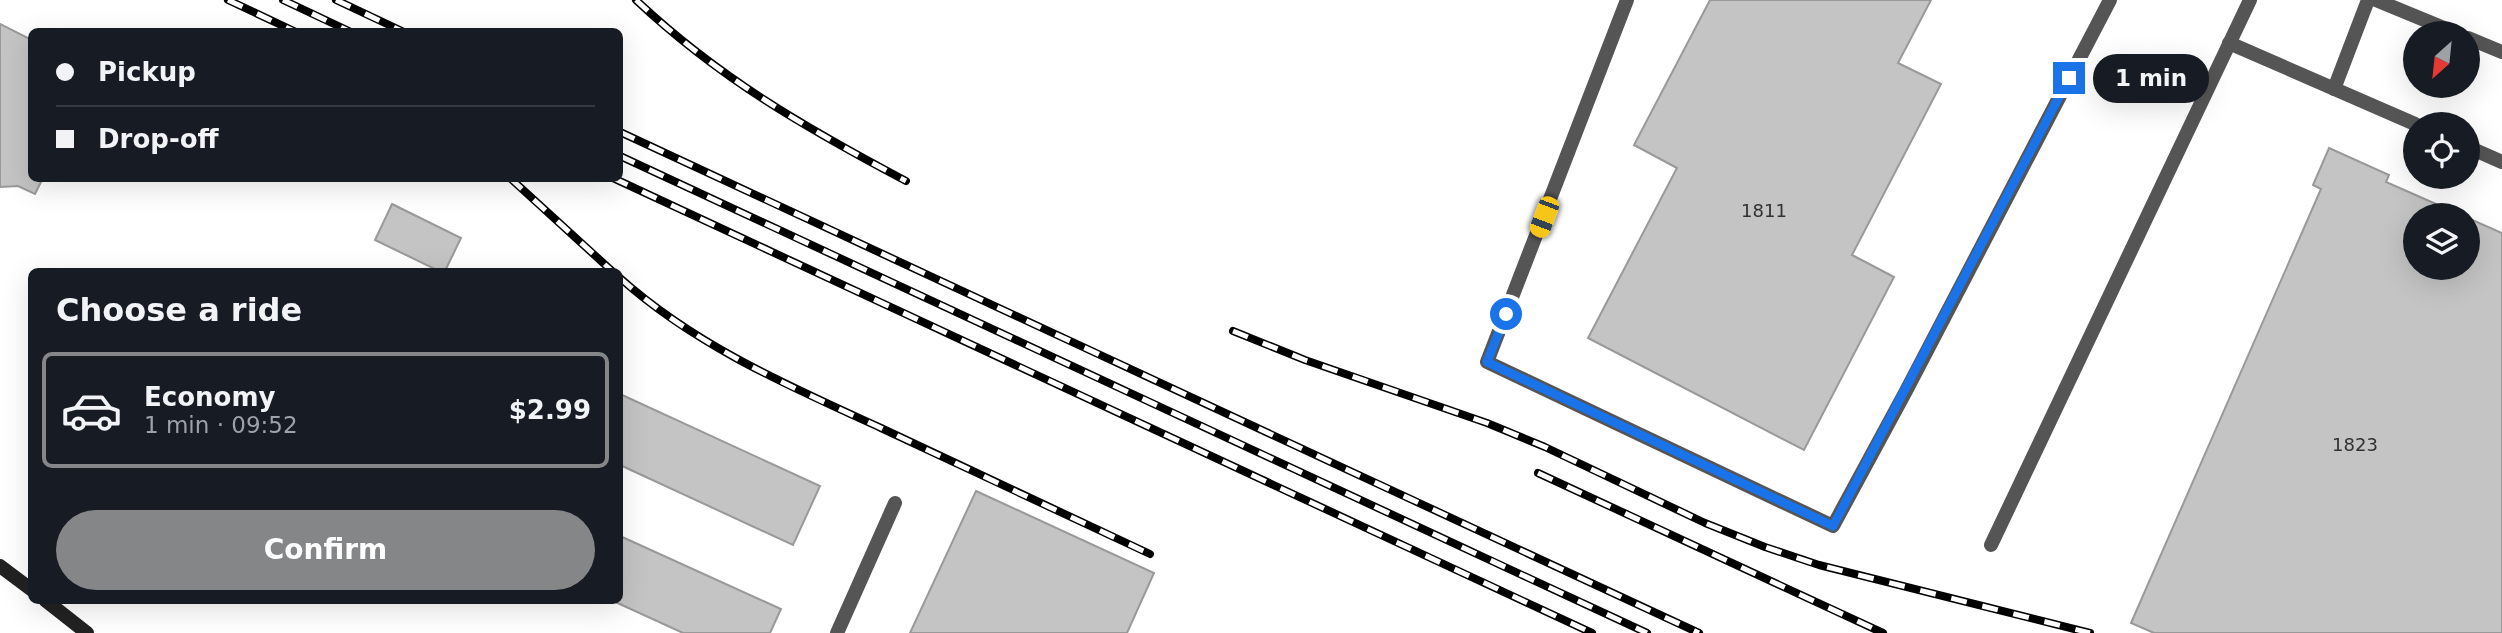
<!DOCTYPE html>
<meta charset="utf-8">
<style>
body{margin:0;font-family:"DejaVu Sans",sans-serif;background:#242831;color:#f1f3f6;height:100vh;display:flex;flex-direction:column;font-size:26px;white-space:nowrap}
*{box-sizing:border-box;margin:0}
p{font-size:23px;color:#9ea1a6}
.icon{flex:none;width:38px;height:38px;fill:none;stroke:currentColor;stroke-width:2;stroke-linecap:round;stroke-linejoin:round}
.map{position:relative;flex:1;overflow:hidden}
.sheet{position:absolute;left:28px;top:268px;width:595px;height:336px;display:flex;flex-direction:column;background:#171b24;border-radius:10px;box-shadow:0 7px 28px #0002}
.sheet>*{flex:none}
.top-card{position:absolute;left:28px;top:28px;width:595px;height:154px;border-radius:10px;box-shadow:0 7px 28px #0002;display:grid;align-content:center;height:154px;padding:0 28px;background:#171b24}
.needle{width:46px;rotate:207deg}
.fabs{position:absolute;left:2403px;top:21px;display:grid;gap:14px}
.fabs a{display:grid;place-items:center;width:77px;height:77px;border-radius:50%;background:#171b24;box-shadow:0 7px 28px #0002;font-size:35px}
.end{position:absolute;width:32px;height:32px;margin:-16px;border:9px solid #1a73e8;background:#fff;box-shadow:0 0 0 4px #fff}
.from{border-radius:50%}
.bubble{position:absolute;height:49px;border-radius:24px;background:#171b24;box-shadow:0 7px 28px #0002;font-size:23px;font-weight:800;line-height:49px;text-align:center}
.car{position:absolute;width:21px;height:42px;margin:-21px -10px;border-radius:9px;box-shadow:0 0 5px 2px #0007;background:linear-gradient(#f5c518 24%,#345 0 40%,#f5c518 0 76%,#345 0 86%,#f5c518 0)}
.top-card b{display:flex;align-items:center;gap:24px;height:66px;font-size:26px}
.top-card b+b{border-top:2px solid #363941}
.top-card i{width:18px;height:18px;background:#f1f3f6}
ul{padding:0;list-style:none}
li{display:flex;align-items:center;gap:21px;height:116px;margin:0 14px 10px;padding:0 14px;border:4px solid transparent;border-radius:10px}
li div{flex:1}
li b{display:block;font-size:26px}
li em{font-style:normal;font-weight:800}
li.current{border-color:#858687}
li>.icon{width:63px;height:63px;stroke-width:1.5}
h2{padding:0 28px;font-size:32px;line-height:84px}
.action{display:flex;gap:14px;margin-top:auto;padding:14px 28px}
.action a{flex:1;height:80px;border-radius:42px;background:#858687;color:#fff;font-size:28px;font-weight:800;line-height:80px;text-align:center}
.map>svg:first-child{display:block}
.building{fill:#c4c4c4;stroke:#999;stroke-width:2}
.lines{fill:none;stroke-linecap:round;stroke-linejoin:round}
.lane{stroke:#555;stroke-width:14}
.secondary{stroke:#222;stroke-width:14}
.rail-casing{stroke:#000;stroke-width:8}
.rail{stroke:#fff;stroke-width:5;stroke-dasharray:16;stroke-linecap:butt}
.route{stroke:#1a73e8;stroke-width:9}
.labels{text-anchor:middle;stroke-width:5;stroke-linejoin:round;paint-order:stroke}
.number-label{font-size:18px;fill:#313131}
</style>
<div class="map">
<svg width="2502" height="633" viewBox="0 0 2502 633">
<rect width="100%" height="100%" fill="#fff"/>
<g class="building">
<polygon points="1710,0 1931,0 1898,63 1941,84 1852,255 1894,277 1804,450 1588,338 1677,168 1634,145"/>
<polygon points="0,24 32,40 32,178 43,178 35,194 18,186 0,187"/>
<polygon points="2329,148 2389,175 2386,182 2461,215 2415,215 2415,268 2468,268 2468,218 2502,233 2502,633 2154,633 2131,623 2321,189 2313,185"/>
<polygon points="392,204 461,238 445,271 439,271 375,240"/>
<polygon points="620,394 820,486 793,545 620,465"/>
<polygon points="976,491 1154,573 1127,633 910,633"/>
<polygon points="620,536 781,609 770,633 683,633 611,600 620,600"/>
</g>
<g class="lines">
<g class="lane">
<polyline points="1627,0 1487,362 1833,526 1906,391 2110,0"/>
<polyline points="2376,0 2456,33"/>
<polyline points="2468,38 2502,52"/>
<polyline points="2229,43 2415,124"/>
<polyline points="2334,89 2368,0"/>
<polyline points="2468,147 2502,162"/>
<polyline points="1991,545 2250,0"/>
<polyline points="837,633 895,503"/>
</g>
<g class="secondary">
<polyline points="0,566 32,590"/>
<polyline points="45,600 87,633"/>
</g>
<g class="rail-casing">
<g id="rail">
<polyline points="228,0 296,32"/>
<polyline points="283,0 351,32"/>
<polyline points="336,0 404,32"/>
<path d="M636,0C719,78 806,128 906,181"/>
<polyline points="620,132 1699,633"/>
<polyline points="620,156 1647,633"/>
<polyline points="510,178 612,271"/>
<polyline points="613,178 1592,633"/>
<path d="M620,278C696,346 789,386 881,428C970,470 1060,512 1150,554"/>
<polyline points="1233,331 1305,360 1487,423 1545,447 1705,523 1765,547 1819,565 2090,633"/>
<polyline points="1538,473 1883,633"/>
</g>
</g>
<use href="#rail" class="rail"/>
</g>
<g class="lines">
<polyline class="route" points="1506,314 1487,362 1833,526 2069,78"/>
</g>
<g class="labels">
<g class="number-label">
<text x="1764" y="217">1811</text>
<text x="2355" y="451">1823</text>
</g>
</g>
</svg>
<div class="fabs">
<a><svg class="needle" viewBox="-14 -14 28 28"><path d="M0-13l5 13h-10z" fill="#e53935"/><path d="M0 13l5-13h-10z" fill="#9ea1a6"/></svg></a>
<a><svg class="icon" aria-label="locate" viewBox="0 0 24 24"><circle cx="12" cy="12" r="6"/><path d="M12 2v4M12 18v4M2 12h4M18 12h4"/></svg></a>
<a><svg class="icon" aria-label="layers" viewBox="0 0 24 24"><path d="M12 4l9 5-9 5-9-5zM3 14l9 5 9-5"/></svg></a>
</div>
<i class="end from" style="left:1506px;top:314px"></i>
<i class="end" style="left:2069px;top:78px"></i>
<div class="bubble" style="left:2093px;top:54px;width:116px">1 min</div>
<i class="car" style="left:1544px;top:217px;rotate:201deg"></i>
<div class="top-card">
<b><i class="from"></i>Pickup</b>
<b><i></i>Drop-off</b>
</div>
<section class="sheet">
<h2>Choose a ride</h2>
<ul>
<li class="current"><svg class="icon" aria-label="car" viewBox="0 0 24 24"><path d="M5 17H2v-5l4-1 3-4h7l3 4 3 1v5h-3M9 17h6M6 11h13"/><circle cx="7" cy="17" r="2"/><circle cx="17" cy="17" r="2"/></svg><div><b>Economy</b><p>1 min · 09:52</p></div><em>$2.99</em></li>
</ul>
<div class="action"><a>Confirm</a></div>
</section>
</div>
